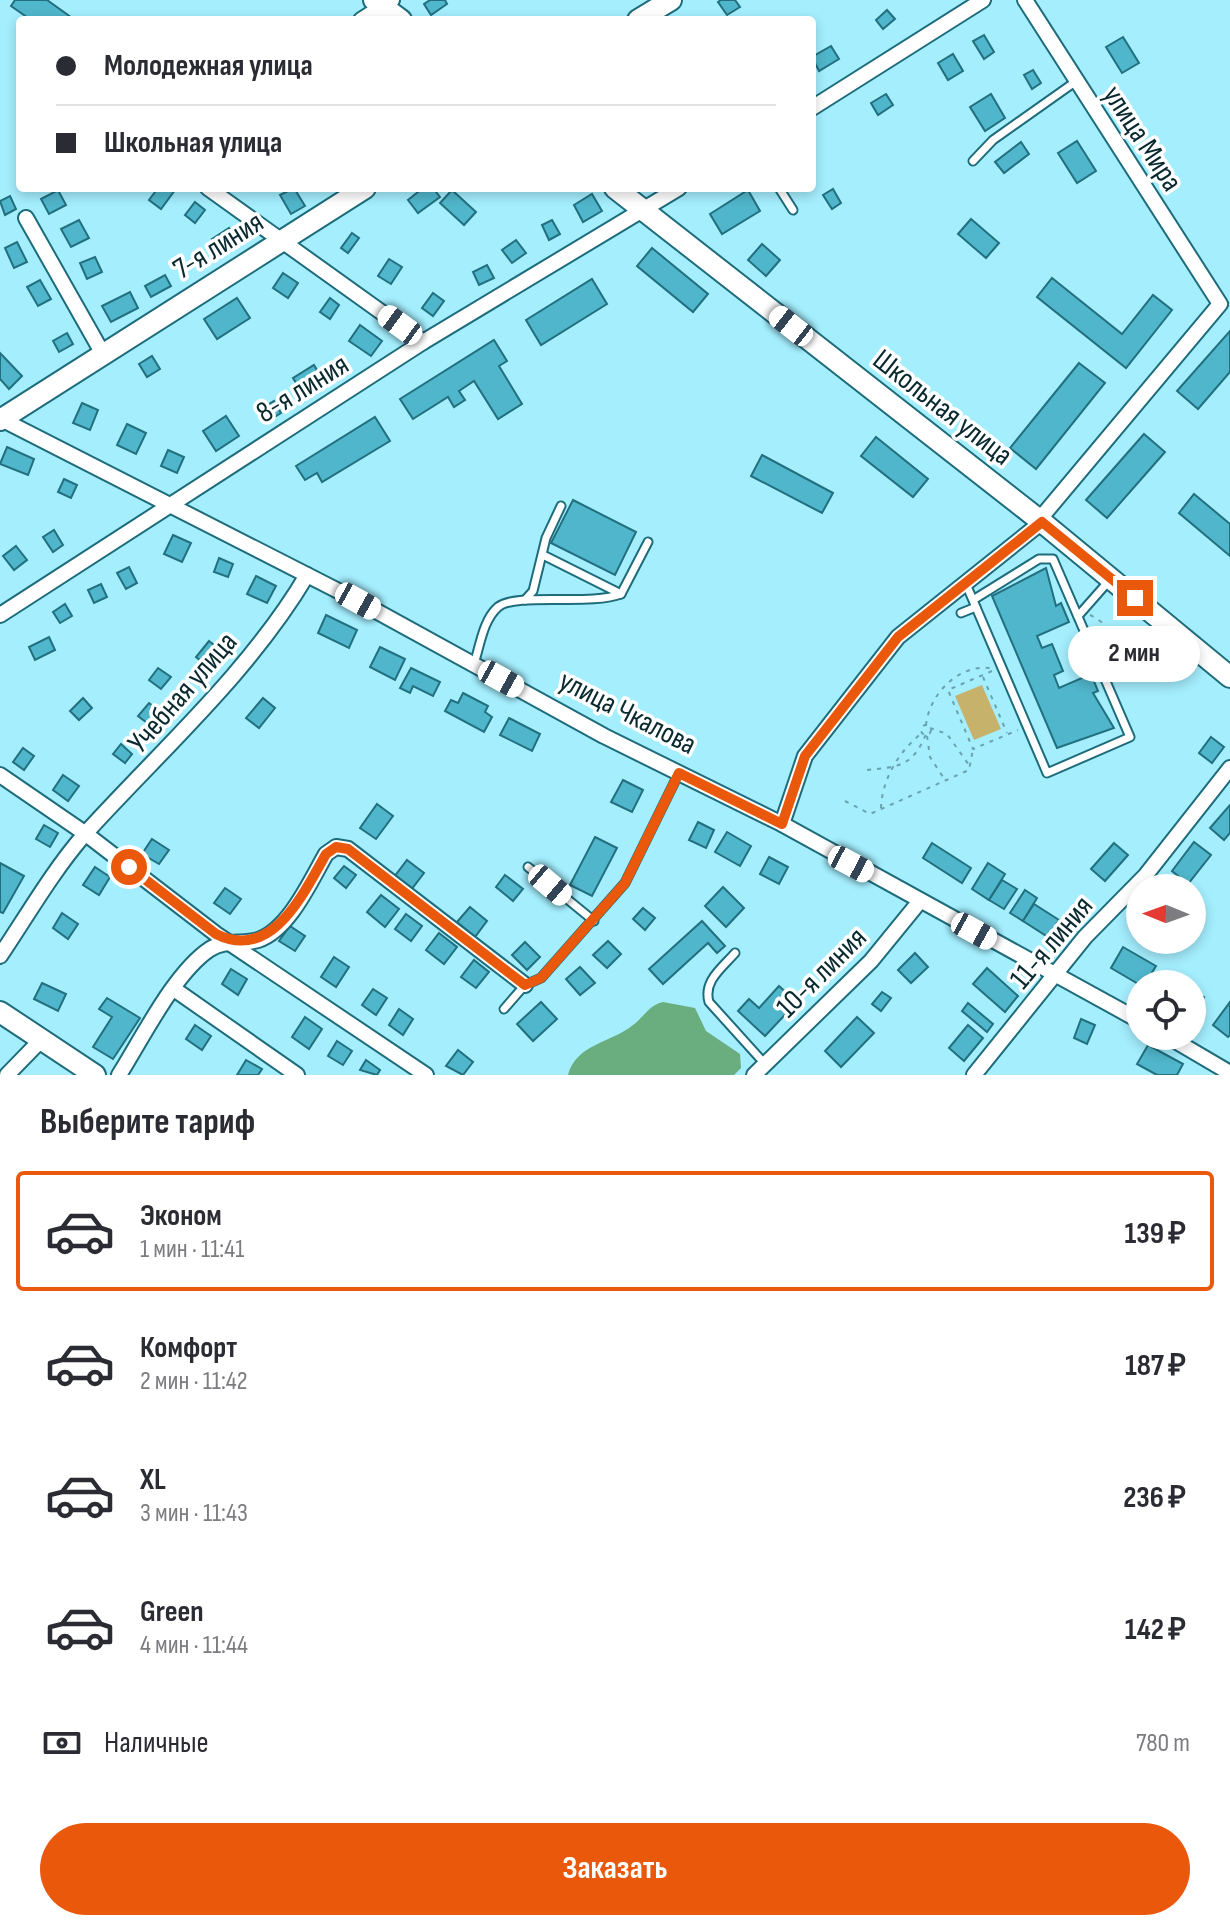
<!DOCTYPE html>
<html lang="ru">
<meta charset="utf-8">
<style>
body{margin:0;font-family:"Sofia Sans Condensed",sans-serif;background:#f2f2f3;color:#2b2b33;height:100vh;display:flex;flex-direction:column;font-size:30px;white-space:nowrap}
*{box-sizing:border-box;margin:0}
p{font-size:26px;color:#7c7c81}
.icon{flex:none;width:44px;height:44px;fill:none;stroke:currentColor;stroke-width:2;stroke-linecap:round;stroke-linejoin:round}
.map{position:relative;height:1075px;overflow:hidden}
.drawer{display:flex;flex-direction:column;background:#fff;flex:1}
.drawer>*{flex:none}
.top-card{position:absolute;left:16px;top:16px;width:800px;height:176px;border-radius:8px;box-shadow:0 4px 12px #0003;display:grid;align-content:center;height:176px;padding:0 40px;background:#fff}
.needle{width:52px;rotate:271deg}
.fabs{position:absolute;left:1126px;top:874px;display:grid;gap:16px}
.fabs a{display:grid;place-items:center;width:80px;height:80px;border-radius:50%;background:#fff;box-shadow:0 4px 12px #0003;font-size:40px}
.end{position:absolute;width:36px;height:36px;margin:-18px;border:10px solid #ea580c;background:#fff;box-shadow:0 0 0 4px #fff}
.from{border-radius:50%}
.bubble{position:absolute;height:56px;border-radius:28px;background:#fff;box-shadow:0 4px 12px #0003;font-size:26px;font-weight:700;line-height:56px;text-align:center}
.car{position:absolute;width:24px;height:48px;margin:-24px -12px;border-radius:10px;box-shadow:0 0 6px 2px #0007;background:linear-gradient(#fff 24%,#345 0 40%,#fff 0 76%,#345 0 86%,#fff 0)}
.top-card b{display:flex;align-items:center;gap:28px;height:76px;font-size:30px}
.top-card b+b{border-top:2px solid #e1e1e2}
.top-card i{width:20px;height:20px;background:#2b2b33}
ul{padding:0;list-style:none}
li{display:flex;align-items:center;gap:24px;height:120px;margin:0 16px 12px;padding:0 24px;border:4px solid transparent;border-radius:8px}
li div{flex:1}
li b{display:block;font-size:30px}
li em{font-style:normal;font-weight:700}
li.current{border-color:#ea580c}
li>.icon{width:72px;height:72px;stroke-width:1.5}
h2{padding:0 40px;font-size:36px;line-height:96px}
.pay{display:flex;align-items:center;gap:20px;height:88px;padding:0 40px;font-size:30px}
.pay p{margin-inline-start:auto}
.action{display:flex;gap:16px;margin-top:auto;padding:16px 40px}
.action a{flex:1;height:92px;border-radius:48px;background:#ea580c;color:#fff;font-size:32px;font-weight:700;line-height:92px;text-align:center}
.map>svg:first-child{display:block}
.green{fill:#c7b26c}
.water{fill:#6aae7f}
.building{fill:#50b6cb;stroke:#226f7e;stroke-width:2}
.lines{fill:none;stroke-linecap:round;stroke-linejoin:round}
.lane-casing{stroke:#1e6c7b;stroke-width:11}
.street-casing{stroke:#1e6c7b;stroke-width:18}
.secondary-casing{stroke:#1e6c7b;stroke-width:24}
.path{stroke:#69a3af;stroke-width:2;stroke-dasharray:4 6;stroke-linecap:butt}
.lane{stroke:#fff;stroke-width:7}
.street{stroke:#fff;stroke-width:14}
.secondary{stroke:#fff;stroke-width:20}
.route{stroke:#ea580c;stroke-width:10}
.labels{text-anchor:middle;stroke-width:7;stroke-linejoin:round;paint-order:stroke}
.street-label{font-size:30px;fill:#09292f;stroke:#fff}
</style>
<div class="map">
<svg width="1230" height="1075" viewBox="0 0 1230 1075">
<rect width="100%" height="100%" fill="#a4eefe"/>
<polygon class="green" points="982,685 1001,729 974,740 955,696"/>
<path class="water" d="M663,1002L695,1008L706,1031L740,1054L741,1068L734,1075H568C576,1044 611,1043 633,1025C644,1017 649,1005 663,1002Z"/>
<g class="building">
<polygon points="15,0 47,0 75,20 31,20 11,6"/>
<polygon points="430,0 445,0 447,4 431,15 424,4"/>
<polygon points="721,0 735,0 740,7 727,15 718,2"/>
<polygon points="887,10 895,19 883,29 876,20"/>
<polygon points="984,35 994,52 984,59 973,41"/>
<polygon points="1123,37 1139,63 1122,73 1106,47"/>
<polygon points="831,46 839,59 819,71 812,57"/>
<polygon points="953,54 963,71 948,80 938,63"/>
<polygon points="1033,70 1041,83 1032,89 1024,75"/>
<polygon points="886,94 893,105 878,115 871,103"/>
<polygon points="991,94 1005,118 985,131 970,107"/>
<polygon points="1077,141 1096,171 1077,183 1058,153"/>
<polygon points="1021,142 1029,154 1004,173 995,162"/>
<polygon points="158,188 175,190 161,209 149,200"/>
<polygon points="294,188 305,206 291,214 280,195"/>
<polygon points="423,188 433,188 440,197 418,213 408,200"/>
<polygon points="833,189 841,203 832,209 823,195"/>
<polygon points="58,190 66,205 49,214 41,199"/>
<polygon points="452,190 476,212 464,225 440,203"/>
<polygon points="748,190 760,211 722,234 710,214"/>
<polygon points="592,194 602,211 583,222 574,205"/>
<polygon points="10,196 16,209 5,215 0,201"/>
<polygon points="195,202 205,210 195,223 185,215"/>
<polygon points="971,219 999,243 986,258 958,234"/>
<polygon points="79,220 89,238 71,247 61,229"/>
<polygon points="552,220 560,234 549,240 542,225"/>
<polygon points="229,228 239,244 222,254 212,239"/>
<polygon points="352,233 359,238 348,253 341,248"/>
<polygon points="516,240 526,253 512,263 502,250"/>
<polygon points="17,242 27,262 14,268 5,248"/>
<polygon points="762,244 780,260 766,276 748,260"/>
<polygon points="652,248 708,294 693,312 637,266"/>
<polygon points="95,257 102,272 87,279 80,263"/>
<polygon points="389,259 402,267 391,284 378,276"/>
<polygon points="487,265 494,278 479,285 473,272"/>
<polygon points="283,273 298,283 288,298 273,288"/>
<polygon points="165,275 171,286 151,297 145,286"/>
<polygon points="1052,278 1122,334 1153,295 1172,310 1126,368 1037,297"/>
<polygon points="592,279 607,304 541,345 526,320"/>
<polygon points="40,280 51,299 38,306 27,287"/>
<polygon points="130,292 138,308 111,322 102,306"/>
<polygon points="433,293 444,301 433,316 422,308"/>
<polygon points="237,298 250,318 217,339 204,319"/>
<polygon points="330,298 339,305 330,319 320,312"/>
<polygon points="360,325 382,341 371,356 349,341"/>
<polygon points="1230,331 1230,372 1198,409 1177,391"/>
<polygon points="67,333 73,344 59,352 53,341"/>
<polygon points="494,340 507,361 499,366 522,404 498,419 474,381 459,391 465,400 454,407 448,397 413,419 400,399"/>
<polygon points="0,353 22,376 9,389 0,379"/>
<polygon points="152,356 160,369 147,377 139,364"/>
<polygon points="1079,363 1105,383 1036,469 1010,448"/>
<polygon points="314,365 327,386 306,399 293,378"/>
<polygon points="274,401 281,413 268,421 261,409"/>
<polygon points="82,403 98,410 90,430 73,423"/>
<polygon points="226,416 239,436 216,451 203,431"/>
<polygon points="375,417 390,441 322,482 317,473 305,480 296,466"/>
<polygon points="127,424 146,433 136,454 117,445"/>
<polygon points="1144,434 1165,452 1107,518 1086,500"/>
<polygon points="876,437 928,479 913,497 861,456"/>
<polygon points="7,447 34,459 28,475 0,464"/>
<polygon points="168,450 184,457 177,473 161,466"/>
<polygon points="762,455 833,493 822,513 751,476"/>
<polygon points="64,479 77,485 71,498 58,492"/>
<polygon points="1194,494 1230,524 1230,556 1179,513"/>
<polygon points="573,500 636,532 615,575 551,543"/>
<polygon points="54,530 63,545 53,552 43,537"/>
<polygon points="173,535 191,543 182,562 164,554"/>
<polygon points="16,546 27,560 14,570 3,556"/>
<polygon points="219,558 233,564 228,577 214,572"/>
<polygon points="129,567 137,583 126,589 117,573"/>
<polygon points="1046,568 1056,606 1061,603 1069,622 1037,636 1042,648 1052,644 1063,671 1054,675 1059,688 1091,674 1098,691 1093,693 1114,728 1057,748 992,596"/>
<polygon points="256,576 276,586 267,603 247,594"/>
<polygon points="101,584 107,597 94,603 88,590"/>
<polygon points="65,604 72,616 60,623 53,612"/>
<polygon points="326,615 357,630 349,648 318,633"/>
<polygon points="49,637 55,650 35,660 29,647"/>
<polygon points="209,641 218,648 205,664 196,657"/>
<polygon points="380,647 405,659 395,680 370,667"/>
<polygon points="158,668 171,677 161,689 149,680"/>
<polygon points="411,668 440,682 433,696 413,686 410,693 400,688"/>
<polygon points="463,693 488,706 485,712 492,717 484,732 445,711 451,700 458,703"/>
<polygon points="83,698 92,708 79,720 70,711"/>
<polygon points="263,698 275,708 259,728 246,718"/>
<polygon points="149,703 162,713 151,726 138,716"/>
<polygon points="509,718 540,734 532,751 500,735"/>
<polygon points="1211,737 1224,747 1212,763 1199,753"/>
<polygon points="121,744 132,754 125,763 113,754"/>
<polygon points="23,748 34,756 24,770 13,762"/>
<polygon points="63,775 79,786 68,801 53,790"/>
<polygon points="623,780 643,790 632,812 611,802"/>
<polygon points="377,804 393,816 376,839 360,828"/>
<polygon points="1230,805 1230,833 1224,840 1210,828"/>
<polygon points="698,822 714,830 706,848 689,840"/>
<polygon points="44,825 58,833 50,847 36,839"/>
<polygon points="727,832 751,846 740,866 715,852"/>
<polygon points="595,837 617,848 592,896 570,885"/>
<polygon points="152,839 169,850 159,864 142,854"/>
<polygon points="1194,842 1211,855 1188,884 1172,871"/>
<polygon points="932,843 971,868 962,883 923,858"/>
<polygon points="1114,843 1128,855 1105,881 1091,869"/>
<polygon points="769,857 788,867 779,884 760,874"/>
<polygon points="407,860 424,873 411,890 394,877"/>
<polygon points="0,863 24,876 3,913 0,912"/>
<polygon points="988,863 1005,874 989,900 972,889"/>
<polygon points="344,866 356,875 346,888 334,878"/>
<polygon points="95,867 110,877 99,895 83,885"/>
<polygon points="505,875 523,889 513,901 496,887"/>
<polygon points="1002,880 1017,889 1004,909 989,900"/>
<polygon points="723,887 744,908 726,927 705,906"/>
<polygon points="225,888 241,899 230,914 214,903"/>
<polygon points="1025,890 1037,898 1023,921 1010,913"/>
<polygon points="381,895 399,909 385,927 367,912"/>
<polygon points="1034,904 1059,920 1048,937 1023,921"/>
<polygon points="470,907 487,921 475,937 457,922"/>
<polygon points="643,908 655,918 645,930 633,919"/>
<polygon points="62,913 78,924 68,939 53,928"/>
<polygon points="406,914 422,926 411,941 395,929"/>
<polygon points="702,921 725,946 717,953 708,943 663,984 649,969"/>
<polygon points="290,926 305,936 295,951 279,941"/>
<polygon points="439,933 457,947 444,964 426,950"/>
<polygon points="608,941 621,954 607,968 593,955"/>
<polygon points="525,942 540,957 527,970 512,955"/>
<polygon points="1123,947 1156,966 1145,984 1140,985 1111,968"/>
<polygon points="915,953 928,967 911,983 898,970"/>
<polygon points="334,957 349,967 336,987 321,977"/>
<polygon points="474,960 489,972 476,988 461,977"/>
<polygon points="580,967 595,983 580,995 566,979"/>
<polygon points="987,968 1018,996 1005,1012 973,984"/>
<polygon points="231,969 247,979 238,995 222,984"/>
<polygon points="42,983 66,994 58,1011 34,999"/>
<polygon points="779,986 797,1002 765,1036 738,1011 749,999 759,1008"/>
<polygon points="373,989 387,998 376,1015 362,1005"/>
<polygon points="1192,990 1204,997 1193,1016 1192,1015"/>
<polygon points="882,992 891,998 881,1011 872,1004"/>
<polygon points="107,998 140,1018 113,1059 93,1047 112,1017 99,1009"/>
<polygon points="541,1002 557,1019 533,1041 517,1024"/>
<polygon points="1230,1002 1230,1035 1228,1037 1213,1025"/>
<polygon points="968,1003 993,1024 987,1032 962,1011"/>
<polygon points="399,1009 413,1019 403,1035 389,1025"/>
<polygon points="305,1017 322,1029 309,1049 292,1037"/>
<polygon points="857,1017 874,1033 841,1067 825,1051"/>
<polygon points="1081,1019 1095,1025 1087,1044 1074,1038"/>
<polygon points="195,1025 211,1036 202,1050 186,1039"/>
<polygon points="968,1025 983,1038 964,1061 949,1048"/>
<polygon points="337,1041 352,1051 343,1065 328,1056"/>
<polygon points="1148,1045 1183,1064 1177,1075 1157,1075 1137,1064"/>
<polygon points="458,1050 473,1062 463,1075 446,1066"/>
<polygon points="246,1060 262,1069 258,1075 237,1075"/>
<polygon points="366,1060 380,1070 377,1075 360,1070"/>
</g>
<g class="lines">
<g class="lane-casing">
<g id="lane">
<polyline points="973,161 993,140 1075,82"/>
<polyline points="779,188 793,210"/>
<polyline points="543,555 621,594"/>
<path d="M966,584C993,647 1020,710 1047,773L1130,737L1053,559H1039L973,600"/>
<polyline points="525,600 533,591 546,538 561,506"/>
<polyline points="961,613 976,607"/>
<polyline points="1078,616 1108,582"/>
<path d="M474,664C480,646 483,620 498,607C516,592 591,606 621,594L648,542"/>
<polyline points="528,867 594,921"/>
<path d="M735,953C722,968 703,981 709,1002L765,1064"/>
<polyline points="504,1009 525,985 541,978 625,883 679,773"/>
</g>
</g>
<g class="street-casing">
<g id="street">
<polyline points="1025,0 1220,304 1039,520"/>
<polyline points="361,20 392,0"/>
<polyline points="812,108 983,0"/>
<polyline points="208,188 423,342"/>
<polyline points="26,218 103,354"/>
<polyline points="1,419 358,601 604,736 782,824 1140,1021"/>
<polyline points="0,615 423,342 679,188"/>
<polyline points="0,775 86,834 216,934 426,1075"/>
<polyline points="782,824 805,756 898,637 1042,522"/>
<path d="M0,956C27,916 52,872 84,835C160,751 249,673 307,575"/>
<polyline points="174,989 297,1075"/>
<polyline points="1167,1036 1230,1073"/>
<polyline points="7,1075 43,1038"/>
<path d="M119,1075C142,1039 174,973 210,949C226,939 242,945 258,940C289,930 311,880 326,854L336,847L348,849L525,985"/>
<polyline points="754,1075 871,961 920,901"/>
<polyline points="974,1075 1085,937 1145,876 1230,768"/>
</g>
</g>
<g class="secondary-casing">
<g id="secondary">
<polyline points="374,0 401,20"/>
<polyline points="638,20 671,0"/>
<polyline points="615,188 1042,522 1230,677"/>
<polyline points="0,420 365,188"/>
<polyline points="0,1012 95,1075"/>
</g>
</g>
<g class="path">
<path d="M1090,615C1112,625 1122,646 1112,669"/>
<polyline points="992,671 948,690 973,749 1018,730"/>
<polyline points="983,677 1007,733"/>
<path d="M926,725C929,695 958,664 990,668"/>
<circle cx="926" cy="730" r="5"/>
<polyline points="930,728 947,734 969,765"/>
<polyline points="927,736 930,757 945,780"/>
<path d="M867,770C899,767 913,766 926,734"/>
<polyline points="845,801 870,814 969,770 973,749"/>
<path d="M881,808C882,779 899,751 922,733"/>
</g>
<use href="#lane" class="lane"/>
<use href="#street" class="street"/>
<use href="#secondary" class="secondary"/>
</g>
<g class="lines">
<path class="route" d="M129,867L216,934C272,962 303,894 326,854L336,847L348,849L525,985L541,978L625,883L679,773L782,824L805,756L898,637L1042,522L1135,598"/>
</g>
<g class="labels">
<g class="street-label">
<text transform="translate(1143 138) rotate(57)" y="10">улица Мира</text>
<text transform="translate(218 245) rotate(-32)" y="10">7-я линия</text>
<text transform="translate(302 388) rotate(-32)" y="10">8-я линия</text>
<text transform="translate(943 407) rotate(38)" y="10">Школьная улица</text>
<text transform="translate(182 692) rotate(-49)" y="10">Учебная улица</text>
<text transform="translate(628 712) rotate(27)" y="10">улица Чкалова</text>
<text transform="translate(1051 942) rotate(-50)" y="10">11-я линия</text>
<text transform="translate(821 972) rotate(-45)" y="10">10-я линия</text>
</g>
</g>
</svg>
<div class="fabs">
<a><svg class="needle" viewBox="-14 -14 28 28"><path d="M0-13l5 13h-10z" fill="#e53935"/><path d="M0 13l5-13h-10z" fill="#7c7c81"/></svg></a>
<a><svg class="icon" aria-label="locate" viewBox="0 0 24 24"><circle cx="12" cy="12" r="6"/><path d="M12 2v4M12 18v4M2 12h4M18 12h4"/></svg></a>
</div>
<i class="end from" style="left:129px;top:867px"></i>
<i class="end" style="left:1135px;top:598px"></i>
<div class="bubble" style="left:1068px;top:626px;width:132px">2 мин</div>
<i class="car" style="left:400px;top:325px;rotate:306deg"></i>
<i class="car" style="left:791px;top:326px;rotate:308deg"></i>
<i class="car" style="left:358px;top:601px;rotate:119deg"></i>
<i class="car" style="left:501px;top:679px;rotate:119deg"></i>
<i class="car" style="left:851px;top:864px;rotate:118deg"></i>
<i class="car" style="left:550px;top:885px;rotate:130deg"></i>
<i class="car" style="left:974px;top:931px;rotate:119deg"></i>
<div class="top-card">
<b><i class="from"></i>Молодежная улица</b>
<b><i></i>Школьная улица</b>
</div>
</div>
<section class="drawer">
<h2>Выберите тариф</h2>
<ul>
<li class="current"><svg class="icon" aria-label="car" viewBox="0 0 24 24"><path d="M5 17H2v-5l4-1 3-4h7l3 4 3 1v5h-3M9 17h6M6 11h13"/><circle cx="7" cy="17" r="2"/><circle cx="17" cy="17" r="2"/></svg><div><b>Эконом</b><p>1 мин · 11:41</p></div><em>139 ₽</em></li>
<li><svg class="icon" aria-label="car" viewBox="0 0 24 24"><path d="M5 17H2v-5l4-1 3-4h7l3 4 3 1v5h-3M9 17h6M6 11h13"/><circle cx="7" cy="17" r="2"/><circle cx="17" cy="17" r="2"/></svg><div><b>Комфорт</b><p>2 мин · 11:42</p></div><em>187 ₽</em></li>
<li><svg class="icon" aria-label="car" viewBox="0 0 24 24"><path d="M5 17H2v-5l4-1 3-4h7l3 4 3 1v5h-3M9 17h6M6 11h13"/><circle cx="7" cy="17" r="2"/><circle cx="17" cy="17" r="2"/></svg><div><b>XL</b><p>3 мин · 11:43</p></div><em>236 ₽</em></li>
<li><svg class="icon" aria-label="car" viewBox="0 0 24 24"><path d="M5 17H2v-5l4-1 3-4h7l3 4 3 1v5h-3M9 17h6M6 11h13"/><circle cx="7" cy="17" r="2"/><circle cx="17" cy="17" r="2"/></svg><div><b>Green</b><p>4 мин · 11:44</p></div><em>142 ₽</em></li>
</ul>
<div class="pay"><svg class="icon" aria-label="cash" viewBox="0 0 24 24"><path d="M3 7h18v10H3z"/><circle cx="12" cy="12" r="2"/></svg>Наличные<p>780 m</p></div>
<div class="action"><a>Заказать</a></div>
</section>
